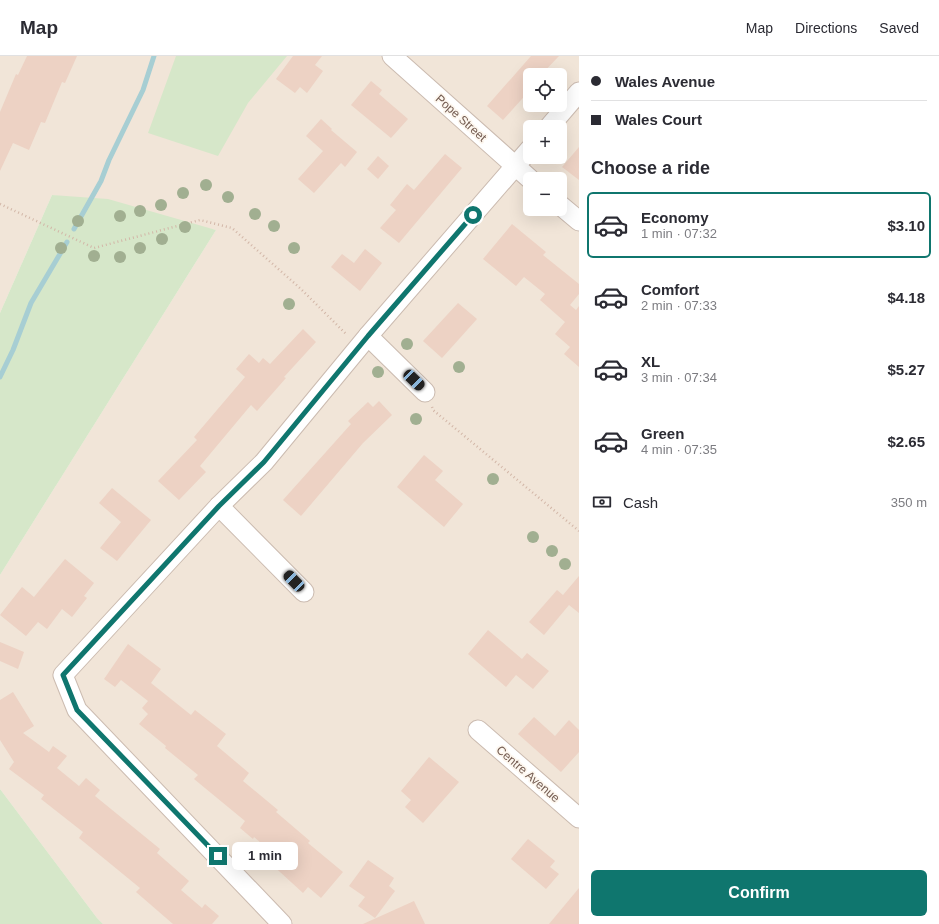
<!DOCTYPE html>
<meta charset="utf-8">
<style>
body{margin:0;font-family:Helvetica,sans-serif;background:#f2f2f3;color:#2b2b33;height:100vh;display:flex;flex-direction:column;font-size:15px;white-space:nowrap}
*{box-sizing:border-box;margin:0}
p{font-size:13px;color:#7c7c81}
.icon{flex:none;width:22px;height:22px;fill:none;stroke:currentColor;stroke-width:2;stroke-linecap:round;stroke-linejoin:round}
.map{position:relative;flex:1;overflow:hidden}
.sheet{display:flex;flex-direction:column;background:#fff;width:360px}
.sheet>*{flex:none}
.hud{display:grid;align-content:center;height:88px;padding:0 12px;background:#fff}
.controls{position:absolute;left:523px;top:12px;display:grid;gap:8px}
.controls a{display:grid;place-items:center;width:44px;height:44px;border-radius:6px;background:#fff;box-shadow:0 4px 16px #0002;font-size:20px}
.end{position:absolute;width:18px;height:18px;margin:-9px;border:5px solid #0f766e;background:#fff;box-shadow:0 0 0 2px #fff}
.from{border-radius:50%}
.bubble{position:absolute;height:28px;border-radius:6px;background:#fff;box-shadow:0 4px 16px #0002;font-size:13px;font-weight:700;line-height:28px;text-align:center}
.car{position:absolute;width:12px;height:24px;margin:-12px -6px;border-radius:5px;box-shadow:0 0 3px 1px #0007;background:linear-gradient(#222 24%,#8ab4d8 0 40%,#222 0 76%,#8ab4d8 0 86%,#222 0)}
.hud b{display:flex;align-items:center;gap:14px;height:38px;font-size:15px}
.hud b+b{border-top:1px solid #e1e1e2}
.hud i{width:10px;height:10px;background:#2b2b33}
ul{padding:0;list-style:none}
li{display:flex;align-items:center;gap:12px;height:66px;margin:0 8px 6px;padding:0 4px;border:2px solid transparent;border-radius:6px}
li div{flex:1}
li b{display:block;font-size:15px}
li em{font-style:normal;font-weight:700}
li.active{border-color:#0f766e}
li>.icon{width:36px;height:36px;stroke-width:1.5}
h2{padding:0 12px;font-size:18px;line-height:48px}
.pay{display:flex;align-items:center;gap:10px;height:44px;padding:0 12px;font-size:15px}
.pay p{margin-inline-start:auto}
.primary-button{display:flex;gap:8px;margin-top:auto;padding:8px 12px}
.primary-button a{flex:1;height:46px;border-radius:6px;background:#0f766e;color:#fff;font-size:16px;font-weight:700;line-height:46px;text-align:center}
header{display:flex;align-items:center;gap:24px;box-sizing:border-box;height:56px;padding:0 20px;background:#fff;border-bottom:1px solid #e1e1e2}
header strong{font-size:19px}
nav{display:flex;gap:22px;margin-inline-start:auto;font-size:14px}
main{display:flex;flex:1;min-height:0}
.map>svg:first-child{display:block}
.residential{fill:#f1e5d8;fill-rule:evenodd}
.green{fill:#d6e7c9}
.lines{fill:none;stroke-linecap:round;stroke-linejoin:round}
.stream{stroke:#a7ced3;stroke-width:5}
.building{fill:#edd2c4}
.minor-casing{stroke:#cbbbb0;stroke-width:21}
.path{stroke:#d2b6a7;stroke-width:2.5;stroke-dasharray:1 3;stroke-linecap:butt}
.minor{stroke:#fff;stroke-width:19}
.tree{fill:#a1af91}
.route{stroke:#0f766e;stroke-width:5}
.labels{text-anchor:middle;stroke-width:3.5;stroke-linejoin:round;paint-order:stroke}
.street-label{font-size:12px;fill:#725a4f;stroke:#fdf7ef}
</style>
<header>
<strong>Map</strong>
<nav><a>Map</a><a>Directions</a><a>Saved</a></nav>
</header>
<main>
<div class="map">
<svg width="579" height="868" viewBox="0 0 579 868">
<rect width="100%" height="100%" fill="#faf3e9"/>
<path class="residential" d="M0,0H579V868H103L97,862L0,733V519L216,174L52,139L0,257ZM530,19H560V49H530ZM530,71H560V101H530ZM530,123H560V153H530Z"/>
<g class="green">
<polygon points="176,0 287,0 248,47 218,100 148,77"/>
<polygon points="52,139 108,143 216,174 0,519 0,257"/>
<polygon points="0,733 97,862 103,868 0,868"/>
</g>
<g class="lines">
<g class="stream">
<polyline points="74,173 101,125 109,104 143,34 154,0"/>
<polyline points="0,321 13,294 31,247 67,186"/>
</g>
</g>
<g class="building">
<polygon points="27,0 77,0 65,27 62,26 45,67 41,66 29,94 13,87 0,115 0,56 16,18 18,19"/>
<polygon points="293,0 322,0 315,9 323,15 307,37 300,31 295,37 276,23"/>
<polygon points="531,0 559,0 541,19 530,19 530,34 503,64 487,50"/>
<polygon points="371,25 382,34 379,38 408,63 391,82 351,49"/>
<polygon points="321,63 332,73 331,74 357,96 345,111 341,107 314,137 298,123 323,95 306,80"/>
<polygon points="579,91 579,124 562,111"/>
<polygon points="445,98 462,112 399,187 380,172 396,154 390,149 407,128 414,134"/>
<polygon points="378,100 389,110 378,123 367,113"/>
<polygon points="512,168 546,196 543,199 579,228 579,238 570,249 576,254 579,250 579,311 564,298 570,291 555,278 565,266 540,244 545,238 524,221 516,230 483,203"/>
<polygon points="365,193 382,207 360,235 331,211 342,198 354,207"/>
<polygon points="458,247 477,263 442,302 423,285"/>
<polygon points="303,273 316,286 284,321 286,322 257,355 251,349 200,410 206,416 179,444 158,425 197,384 194,381 245,321 236,313 249,298 259,307 263,302 270,308"/>
<polygon points="379,345 392,359 363,387 301,460 283,444 351,368 348,365 368,346 373,351"/>
<polygon points="424,399 443,415 435,424 463,448 444,471 397,431"/>
<polygon points="112,432 151,464 117,505 100,492 121,466 99,447"/>
<polygon points="65,503 94,527 84,540 87,542 72,561 62,553 47,573 38,566 26,580 0,559 22,531 34,541"/>
<polygon points="579,520 579,557 569,549 544,579 529,566 557,534 563,539"/>
<polygon points="488,574 522,603 527,597 549,615 533,633 516,619 506,631 468,598"/>
<polygon points="0,586 24,596 18,613 0,605"/>
<polygon points="128,588 161,613 151,627 191,659 195,654 226,678 217,690 249,717 243,725 278,754 276,756 310,785 308,787 343,816 321,842 308,831 303,837 269,806 275,799 254,781 253,783 240,772 245,765 194,723 198,719 165,692 166,690 139,668 148,658 142,652 148,645 121,624 115,631 104,623"/>
<polygon points="13,636 34,670 23,677 49,696 53,690 67,700 57,712 79,730 86,722 100,734 95,740 160,793 157,797 189,825 181,834 202,852 205,848 219,860 212,868 173,868 136,836 140,832 79,782 83,776 41,743 44,739 9,713 14,706 0,684 0,644"/>
<polygon points="534,661 555,680 569,664 579,674 579,696 561,716 518,678"/>
<polygon points="429,701 459,726 423,767 405,751 411,744 401,735"/>
<polygon points="528,783 555,805 550,811 559,818 546,833 511,803"/>
<polygon points="368,804 394,822 389,830 395,835 375,862 358,850 365,841 349,830"/>
<polygon points="579,832 579,868 549,868"/>
<polygon points="414,845 425,868 363,868"/>
</g>
<g class="lines">
<g class="minor-casing">
<g id="minor">
<polyline points="392,0 530,123"/>
<polyline points="549,71 579,36"/>
<polyline points="560,149 579,165"/>
<polyline points="368,280 425,336"/>
<polyline points="219,450 304,536"/>
<polyline points="478,674 579,762"/>
<polyline points="282,868 77,654 63,619 219,450 264,406 368,280 530,93"/>
</g>
</g>
<g class="path">
<polyline points="0,148 94,192 200,164 232,172 301,233 347,279"/>
<polyline points="432,351 433,354 579,475"/>
</g>
<use href="#minor" class="minor"/>
</g>
<g class="tree">
<circle cx="206" cy="129" r="6"/>
<circle cx="183" cy="137" r="6"/>
<circle cx="228" cy="141" r="6"/>
<circle cx="161" cy="149" r="6"/>
<circle cx="140" cy="155" r="6"/>
<circle cx="255" cy="158" r="6"/>
<circle cx="120" cy="160" r="6"/>
<circle cx="78" cy="165" r="6"/>
<circle cx="274" cy="170" r="6"/>
<circle cx="185" cy="171" r="6"/>
<circle cx="162" cy="183" r="6"/>
<circle cx="61" cy="192" r="6"/>
<circle cx="140" cy="192" r="6"/>
<circle cx="294" cy="192" r="6"/>
<circle cx="94" cy="200" r="6"/>
<circle cx="120" cy="201" r="6"/>
<circle cx="289" cy="248" r="6"/>
<circle cx="407" cy="288" r="6"/>
<circle cx="459" cy="311" r="6"/>
<circle cx="378" cy="316" r="6"/>
<circle cx="416" cy="363" r="6"/>
<circle cx="493" cy="423" r="6"/>
<circle cx="533" cy="481" r="6"/>
<circle cx="552" cy="495" r="6"/>
<circle cx="565" cy="508" r="6"/>
</g>
<g class="lines">
<polyline class="route" points="218,800 77,654 63,619 219,450 264,406 368,280 473,159"/>
</g>
<g class="labels">
<g class="street-label">
<text transform="translate(461 62) rotate(42)" y="4">Pope Street</text>
<text transform="translate(528 718) rotate(41)" y="4">Centre Avenue</text>
</g>
</g>
</svg>
<div class="controls">
<a><svg class="icon" aria-label="locate" viewBox="0 0 24 24"><circle cx="12" cy="12" r="6"/><path d="M12 2v4M12 18v4M2 12h4M18 12h4"/></svg></a>
<a>+</a>
<a>−</a>
</div>
<i class="end from" style="left:473px;top:159px"></i>
<i class="end" style="left:218px;top:800px"></i>
<div class="bubble" style="left:232px;top:786px;width:66px">1 min</div>
<i class="car" style="left:414px;top:324px;rotate:134deg"></i>
<i class="car" style="left:294px;top:525px;rotate:316deg"></i>
</div>
<section class="sheet">
<div class="hud">
<b><i class="from"></i>Wales Avenue</b>
<b><i></i>Wales Court</b>
</div>
<h2>Choose a ride</h2>
<ul>
<li class="active"><svg class="icon" aria-label="car" viewBox="0 0 24 24"><path d="M5 17H2v-5l4-1 3-4h7l3 4 3 1v5h-3M9 17h6M6 11h13"/><circle cx="7" cy="17" r="2"/><circle cx="17" cy="17" r="2"/></svg><div><b>Economy</b><p>1 min · 07:32</p></div><em>$3.10</em></li>
<li><svg class="icon" aria-label="car" viewBox="0 0 24 24"><path d="M5 17H2v-5l4-1 3-4h7l3 4 3 1v5h-3M9 17h6M6 11h13"/><circle cx="7" cy="17" r="2"/><circle cx="17" cy="17" r="2"/></svg><div><b>Comfort</b><p>2 min · 07:33</p></div><em>$4.18</em></li>
<li><svg class="icon" aria-label="car" viewBox="0 0 24 24"><path d="M5 17H2v-5l4-1 3-4h7l3 4 3 1v5h-3M9 17h6M6 11h13"/><circle cx="7" cy="17" r="2"/><circle cx="17" cy="17" r="2"/></svg><div><b>XL</b><p>3 min · 07:34</p></div><em>$5.27</em></li>
<li><svg class="icon" aria-label="car" viewBox="0 0 24 24"><path d="M5 17H2v-5l4-1 3-4h7l3 4 3 1v5h-3M9 17h6M6 11h13"/><circle cx="7" cy="17" r="2"/><circle cx="17" cy="17" r="2"/></svg><div><b>Green</b><p>4 min · 07:35</p></div><em>$2.65</em></li>
</ul>
<div class="pay"><svg class="icon" aria-label="cash" viewBox="0 0 24 24"><path d="M3 7h18v10H3z"/><circle cx="12" cy="12" r="2"/></svg>Cash<p>350 m</p></div>
<div class="primary-button"><a>Confirm</a></div>
</section>
</main>
